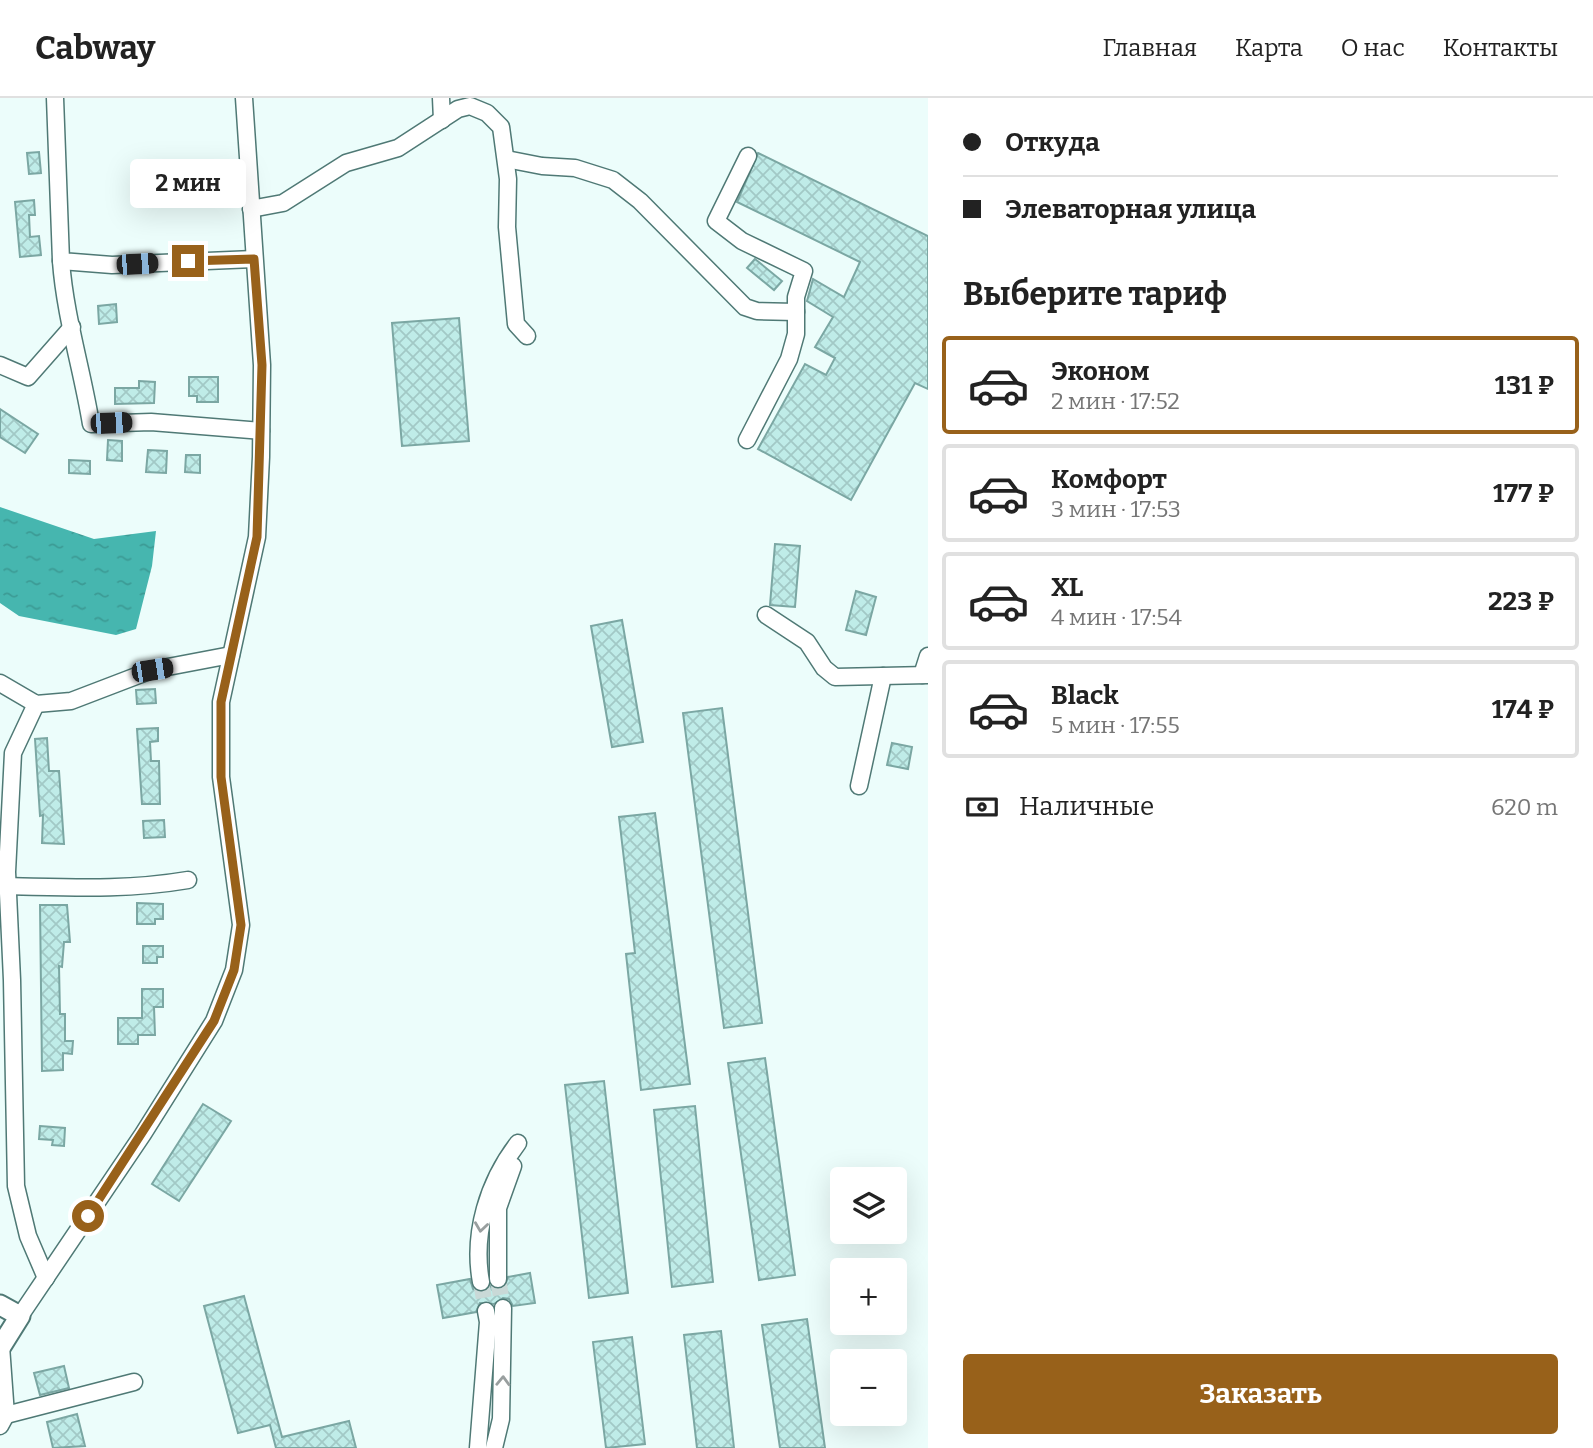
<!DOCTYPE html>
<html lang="ru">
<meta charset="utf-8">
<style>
body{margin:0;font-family:Bitter,serif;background:#f6f6f6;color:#222;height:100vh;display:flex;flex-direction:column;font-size:26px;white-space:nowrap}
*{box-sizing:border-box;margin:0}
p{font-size:23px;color:#767676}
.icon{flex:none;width:38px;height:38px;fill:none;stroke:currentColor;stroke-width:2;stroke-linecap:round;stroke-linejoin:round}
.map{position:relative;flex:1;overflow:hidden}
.drawer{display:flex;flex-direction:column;background:#fff;width:665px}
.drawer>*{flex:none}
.guide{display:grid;align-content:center;height:154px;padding:0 35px;background:#fff}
.fabs{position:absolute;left:830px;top:1069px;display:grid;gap:14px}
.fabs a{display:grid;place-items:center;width:77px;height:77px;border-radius:7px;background:#fff;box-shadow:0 7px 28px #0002;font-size:35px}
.end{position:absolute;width:32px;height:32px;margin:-16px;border:9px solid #98611a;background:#fff;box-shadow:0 0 0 4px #fff}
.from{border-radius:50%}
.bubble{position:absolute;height:49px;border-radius:7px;background:#fff;box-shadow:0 7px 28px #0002;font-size:23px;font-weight:700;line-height:49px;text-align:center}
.car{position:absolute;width:21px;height:42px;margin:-21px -10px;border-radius:9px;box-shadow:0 0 5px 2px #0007;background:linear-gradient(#222 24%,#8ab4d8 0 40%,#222 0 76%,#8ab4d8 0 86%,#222 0)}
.guide b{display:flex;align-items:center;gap:24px;height:66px;font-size:26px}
.guide b+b{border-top:2px solid #e0e0e0}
.guide i{width:18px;height:18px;background:#222}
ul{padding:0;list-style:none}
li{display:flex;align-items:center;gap:21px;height:98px;margin:0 14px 10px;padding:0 21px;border:4px solid #e0e0e0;border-radius:7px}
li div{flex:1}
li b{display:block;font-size:26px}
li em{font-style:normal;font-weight:700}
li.selected{border-color:#98611a}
li>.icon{width:63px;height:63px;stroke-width:1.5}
h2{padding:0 35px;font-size:32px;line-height:84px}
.pay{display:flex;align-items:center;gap:18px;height:77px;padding:0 35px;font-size:26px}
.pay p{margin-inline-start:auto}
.primary-button{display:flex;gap:14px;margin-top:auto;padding:14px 35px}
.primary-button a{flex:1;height:80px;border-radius:7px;background:#98611a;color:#fff;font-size:28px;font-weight:700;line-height:80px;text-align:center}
header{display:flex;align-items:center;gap:42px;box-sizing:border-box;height:98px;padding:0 35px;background:#fff;border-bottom:2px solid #e0e0e0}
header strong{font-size:33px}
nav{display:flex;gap:38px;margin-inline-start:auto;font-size:24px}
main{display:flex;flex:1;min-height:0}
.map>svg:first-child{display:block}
.water{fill:url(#water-ripples)}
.building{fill:url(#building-cross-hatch);stroke:#7ba7a3;stroke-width:2}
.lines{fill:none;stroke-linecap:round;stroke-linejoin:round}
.minor-tunnel{stroke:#c9d9d7;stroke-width:16;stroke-dasharray:16 8;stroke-linecap:butt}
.minor-casing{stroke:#4f7975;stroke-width:19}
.major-casing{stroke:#4f7975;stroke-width:23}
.minor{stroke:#fff;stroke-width:16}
.major{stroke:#fff;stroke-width:19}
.oneway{stroke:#999f9f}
.route{stroke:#98611a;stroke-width:9}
</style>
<header>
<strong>Cabway</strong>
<nav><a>Главная</a><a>Карта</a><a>О нас</a><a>Контакты</a></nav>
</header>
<main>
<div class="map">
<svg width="928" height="1350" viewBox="0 0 928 1350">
<defs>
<pattern id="water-ripples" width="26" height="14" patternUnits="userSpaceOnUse" patternTransform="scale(1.75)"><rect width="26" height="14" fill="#46b6af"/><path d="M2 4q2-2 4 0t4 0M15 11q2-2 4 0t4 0" fill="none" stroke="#3c9b95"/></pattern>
<pattern id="building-cross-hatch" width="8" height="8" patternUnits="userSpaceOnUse" patternTransform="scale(1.75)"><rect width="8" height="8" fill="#bfece8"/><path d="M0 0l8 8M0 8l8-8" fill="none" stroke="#a2c9c6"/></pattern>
</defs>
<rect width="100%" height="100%" fill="#ecfdfb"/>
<polygon class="water" points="0,409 94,441 156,433 152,468 136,531 116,537 19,518 0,505"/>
<g class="building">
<polygon points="39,54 41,75 29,76 27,55"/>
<polygon points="758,55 928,138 928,291 915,285 851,402 758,351 805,266 826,277 835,260 815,249 833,219 807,203 813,181 844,199 860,164 737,104"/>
<polygon points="34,102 35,117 29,117 30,139 39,138 41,157 20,159 15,104"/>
<polygon points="755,161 782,183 774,192 747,170"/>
<polygon points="116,206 117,224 99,226 98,208"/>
<polygon points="459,220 469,343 402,348 392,225"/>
<polygon points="189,279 218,279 218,304 197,304 197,298 189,298"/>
<polygon points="139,283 155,284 154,305 115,306 115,290 139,290"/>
<polygon points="0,311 38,336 25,355 0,339"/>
<polygon points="108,342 122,343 122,363 107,362"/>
<polygon points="148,352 167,353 166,375 146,374"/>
<polygon points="186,357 200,357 200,375 185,374"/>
<polygon points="69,362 90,363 90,376 69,375"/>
<polygon points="775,446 800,448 795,509 770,507"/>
<polygon points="856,493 876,499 866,537 846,532"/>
<polygon points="622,522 643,644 612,649 591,528"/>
<polygon points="155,591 156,605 137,606 136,592"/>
<polygon points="722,610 762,925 724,930 683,615"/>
<polygon points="158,630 158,643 150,644 151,663 159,663 160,706 142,706 137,631"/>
<polygon points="47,640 49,673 59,673 64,746 42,745 43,717 40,718 35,641"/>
<polygon points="892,645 912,649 908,671 887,667"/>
<polygon points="655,715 690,986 641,992 626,856 635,855 619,719"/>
<polygon points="164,722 165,739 144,740 143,723"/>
<polygon points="137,805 163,806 163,821 155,821 155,826 137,826"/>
<polygon points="40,807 67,807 70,844 64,844 62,869 59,868 60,916 65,916 65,943 73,943 72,956 63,955 63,972 42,973"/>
<polygon points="143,848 163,848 163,859 157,859 157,865 143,865"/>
<polygon points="142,891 163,891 163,909 154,909 155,937 138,937 138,946 118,946 118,920 142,920"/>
<polygon points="765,960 795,1177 759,1182 728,965"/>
<polygon points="604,983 628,1195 589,1200 565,987"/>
<polygon points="203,1006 231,1023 179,1103 152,1086"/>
<polygon points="695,1008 713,1184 672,1189 654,1012"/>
<polygon points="40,1028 65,1030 64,1048 52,1047 53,1042 39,1041"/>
<polygon points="530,1175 535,1205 513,1208 509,1201 503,1200 494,1206 480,1205 476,1214 443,1220 437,1187 470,1181 473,1191 483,1194 491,1188 497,1191 504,1190 508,1179"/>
<polygon points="244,1198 282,1339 349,1323 356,1350 276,1350 270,1327 238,1335 204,1208"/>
<polygon points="807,1221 825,1350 780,1350 762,1227"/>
<polygon points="721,1233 734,1350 697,1350 684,1237"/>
<polygon points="632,1239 645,1346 606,1350 593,1244"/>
<polygon points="64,1268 69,1290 40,1297 34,1275"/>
<polygon points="77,1316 85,1348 53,1350 47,1324"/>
</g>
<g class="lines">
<g class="minor-tunnel">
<polyline points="498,1181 503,1210"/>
<polyline points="481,1184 486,1213"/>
</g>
<g class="minor-casing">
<g id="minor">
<polyline points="55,0 61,163 112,167 254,161"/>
<polyline points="441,0 442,22"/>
<polyline points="506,61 542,68 575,70 613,82 640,103 745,209 757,213 796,214"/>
<polyline points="251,111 283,105 346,65 398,50 458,11 470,8 487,15 501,29 508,81 507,129 516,226 527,238"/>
<path d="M61,163C65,218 82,271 91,326L151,324L261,333"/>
<polyline points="0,267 28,279 72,229"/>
<polyline points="747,342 789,261 796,236 796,199 804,173 742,143 716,123 748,58"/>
<polyline points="766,517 807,544 824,570 835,579 928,577"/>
<polyline points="922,577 928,558"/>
<polyline points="0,585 36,606 71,603 152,572 231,557"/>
<polyline points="36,606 13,655 7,774 12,882 16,1088 28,1138 46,1180"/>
<polyline points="859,688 883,578"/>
<path d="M0,788C65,789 123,793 188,782"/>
<polyline points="498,1181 498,1110 513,1068"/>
<path d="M481,1184C472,1135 488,1084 518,1045"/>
<polyline points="20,1218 143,1036 214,923 234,872 241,827 221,679 221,604 257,439 261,359 262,267 244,0"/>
<polyline points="6,1317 134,1284"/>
<polyline points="0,1328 6,1317 1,1248"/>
<polyline points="478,1350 488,1224 486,1213"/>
<polyline points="494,1350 501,1321 503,1210"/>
</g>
</g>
<g class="major-casing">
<polyline id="major" points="0,1207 20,1218 0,1250"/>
</g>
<use href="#minor" class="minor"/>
<use href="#major" class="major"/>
</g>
<defs><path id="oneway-chevron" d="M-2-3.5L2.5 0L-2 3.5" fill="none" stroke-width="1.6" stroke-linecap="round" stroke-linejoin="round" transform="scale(1.75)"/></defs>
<g class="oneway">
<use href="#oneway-chevron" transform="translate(481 1129) rotate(98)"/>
<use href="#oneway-chevron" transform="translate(503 1283) rotate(-88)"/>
</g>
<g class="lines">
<polyline class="route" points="88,1118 214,923 234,872 241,827 221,679 221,604 257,439 262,267 254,161 188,163"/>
</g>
</svg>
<div class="fabs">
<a><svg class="icon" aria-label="layers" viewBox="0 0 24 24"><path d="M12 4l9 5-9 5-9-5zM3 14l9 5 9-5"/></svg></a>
<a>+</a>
<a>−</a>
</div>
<i class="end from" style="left:88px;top:1118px"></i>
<i class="end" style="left:188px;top:163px"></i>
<div class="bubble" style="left:130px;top:61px;width:116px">2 мин</div>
<i class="car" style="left:137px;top:166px;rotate:87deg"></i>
<i class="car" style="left:111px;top:325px;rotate:88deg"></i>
<i class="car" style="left:152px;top:572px;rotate:81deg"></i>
</div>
<section class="drawer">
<div class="guide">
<b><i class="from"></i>Откуда</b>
<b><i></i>Элеваторная улица</b>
</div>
<h2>Выберите тариф</h2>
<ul>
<li class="selected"><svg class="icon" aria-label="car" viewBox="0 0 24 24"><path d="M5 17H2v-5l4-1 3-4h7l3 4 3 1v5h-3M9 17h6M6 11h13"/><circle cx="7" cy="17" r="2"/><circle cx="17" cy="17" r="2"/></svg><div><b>Эконом</b><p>2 мин · 17:52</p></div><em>131 ₽</em></li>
<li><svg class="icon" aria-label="car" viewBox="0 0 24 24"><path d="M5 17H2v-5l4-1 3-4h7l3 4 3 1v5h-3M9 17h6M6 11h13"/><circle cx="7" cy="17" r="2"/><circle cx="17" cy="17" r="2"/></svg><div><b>Комфорт</b><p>3 мин · 17:53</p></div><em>177 ₽</em></li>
<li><svg class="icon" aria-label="car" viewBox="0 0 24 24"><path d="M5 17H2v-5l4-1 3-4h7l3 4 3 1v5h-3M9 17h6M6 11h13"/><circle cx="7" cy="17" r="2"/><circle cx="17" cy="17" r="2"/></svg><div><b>XL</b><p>4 мин · 17:54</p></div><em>223 ₽</em></li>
<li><svg class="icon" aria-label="car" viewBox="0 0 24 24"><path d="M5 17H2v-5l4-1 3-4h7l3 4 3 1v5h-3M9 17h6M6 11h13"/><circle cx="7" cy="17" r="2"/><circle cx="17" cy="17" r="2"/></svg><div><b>Black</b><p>5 мин · 17:55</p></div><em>174 ₽</em></li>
</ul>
<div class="pay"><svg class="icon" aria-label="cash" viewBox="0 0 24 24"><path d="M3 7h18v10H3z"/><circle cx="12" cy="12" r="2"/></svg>Наличные<p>620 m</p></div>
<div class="primary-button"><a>Заказать</a></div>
</section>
</main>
